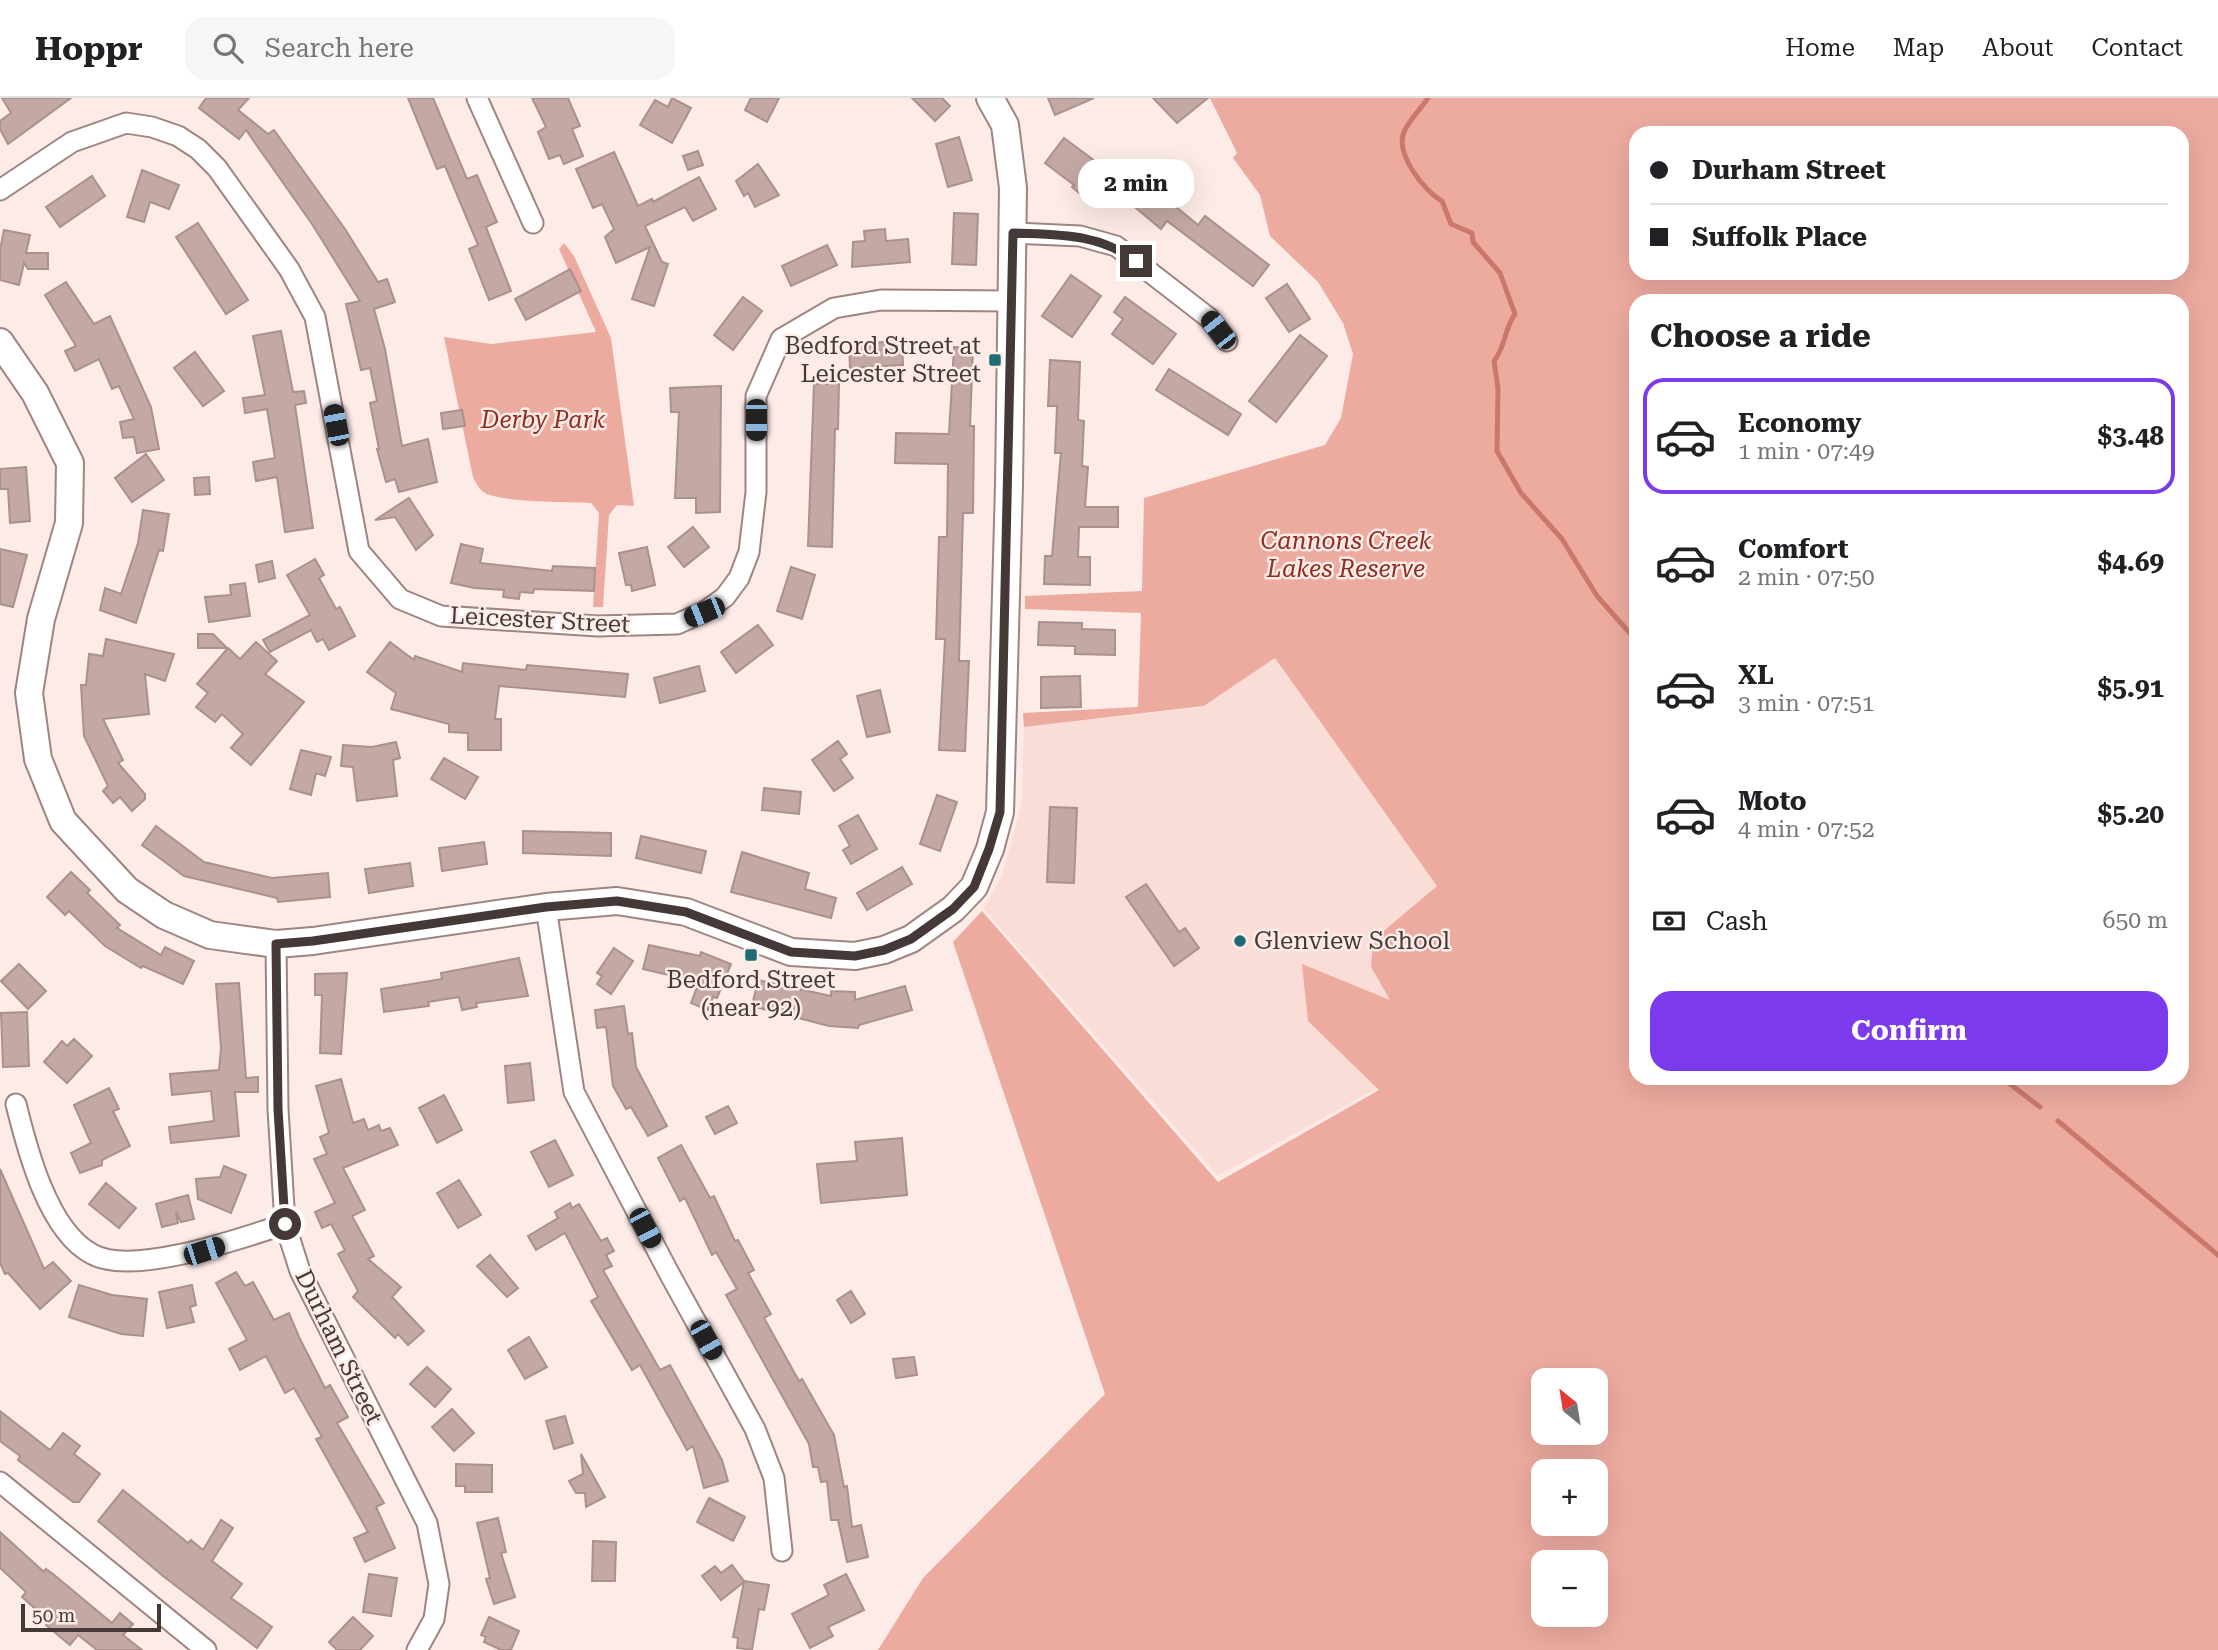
<!DOCTYPE html>
<meta charset="utf-8">
<style>
body{margin:0;font-family:"Roboto Serif",serif;background:#f6f6f6;color:#202124;height:100vh;display:flex;flex-direction:column;font-size:26px;white-space:nowrap}
*{box-sizing:border-box;margin:0}
p{font-size:23px;color:#757577}
.icon{flex:none;width:38px;height:38px;fill:none;stroke:currentColor;stroke-width:2;stroke-linecap:round;stroke-linejoin:round}
.map{position:relative;flex:1;overflow:hidden}
.details{position:absolute;left:1629px;top:196px;width:560px;height:791px;display:flex;flex-direction:column;background:#fff;border-radius:21px;box-shadow:0 7px 28px #0002}
.details>*{flex:none}
.banner{position:absolute;left:1629px;top:28px;width:560px;height:154px;border-radius:21px;box-shadow:0 7px 28px #0002;display:grid;align-content:center;height:154px;padding:0 21px;background:#fff}
.needle{width:46px;rotate:330deg}
.fabs{position:absolute;left:1531px;top:1270px;display:grid;gap:14px}
.fabs a{display:grid;place-items:center;width:77px;height:77px;border-radius:14px;background:#fff;box-shadow:0 7px 28px #0002;font-size:35px}
.scale{position:absolute;left:21px;bottom:18px;width:140px;box-sizing:border-box;padding-left:7px;border:4px solid #453937;border-top:0;font-size:19px;line-height:24px;white-space:nowrap;color:#453937;-webkit-text-stroke:5px #fdebe8;paint-order:stroke}
.end{position:absolute;width:32px;height:32px;margin:-16px;border:9px solid #453937;background:#fff;box-shadow:0 0 0 4px #fff}
.from{border-radius:50%}
.bubble{position:absolute;height:49px;border-radius:21px;background:#fff;box-shadow:0 7px 28px #0002;font-size:23px;font-weight:700;line-height:49px;text-align:center}
.car{position:absolute;width:21px;height:42px;margin:-21px -10px;border-radius:9px;box-shadow:0 0 5px 2px #0007;background:linear-gradient(#222 24%,#8ab4d8 0 40%,#222 0 76%,#8ab4d8 0 86%,#222 0)}
.banner b{display:flex;align-items:center;gap:24px;height:66px;font-size:26px}
.banner b+b{border-top:2px solid #e0e0e0}
.banner i{width:18px;height:18px;background:#202124}
ul{padding:0;list-style:none}
li{display:flex;align-items:center;gap:21px;height:116px;margin:0 14px 10px;padding:0 7px;border:4px solid transparent;border-radius:21px}
li div{flex:1}
li b{display:block;font-size:26px}
li em{font-style:normal;font-weight:700}
li.selected{border-color:#7c3aed}
li>.icon{width:63px;height:63px;stroke-width:1.5}
h2{padding:0 21px;font-size:32px;line-height:84px}
.pay{display:flex;align-items:center;gap:18px;height:77px;padding:0 21px;font-size:26px}
.pay p{margin-inline-start:auto}
.primary-button{display:flex;gap:14px;margin-top:auto;padding:14px 21px}
.primary-button a{flex:1;height:80px;border-radius:21px;background:#7c3aed;color:#fff;font-size:28px;font-weight:700;line-height:80px;text-align:center}
header{display:flex;align-items:center;gap:42px;box-sizing:border-box;height:98px;padding:0 35px;background:#fff;border-bottom:2px solid #e0e0e0}
header strong{font-size:33px}
nav{display:flex;gap:38px;margin-inline-start:auto;font-size:24px}
.search{width:490px;height:63px;background:#f6f6f6;display:flex;align-items:center;gap:18px;box-sizing:border-box;padding:0 24px;border-radius:21px;color:#757577;font-size:26px}
.map>svg:first-child{display:block}
.built{fill:#fbddd7}
.green{fill:#edaba0;fill-rule:evenodd}
.lines{fill:none;stroke-linecap:round;stroke-linejoin:round}
.stream{stroke:#cb786c;stroke-width:5}
.building{fill:#c4a8a3;stroke:#ab908b;stroke-width:2}
.street-casing{stroke:#9f8480;stroke-width:23}
.secondary-casing{stroke:#9f8480;stroke-width:30}
.street{stroke:#fff;stroke-width:19}
.secondary{stroke:#fff;stroke-width:26}
.route{stroke:#453937;stroke-width:9}
.poi-dot{fill:#206a75;stroke:#fdebe8;stroke-width:2.5}
.labels{text-anchor:middle;stroke-width:5;stroke-linejoin:round;paint-order:stroke}
.poi-label{font-size:24px;fill:#453937;stroke:#fdebe8;text-anchor:end}
.park-label{font-size:24px;font-style:italic;fill:#8f2b21;stroke:#fdebe8}
.street-label{font-size:24px;fill:#453937;stroke:#fdebe8}
</style>
<header>
<strong>Hoppr</strong>
<div class="search"><svg class="icon" aria-label="search" viewBox="0 0 24 24"><circle cx="10" cy="10" r="6"/><path d="M15 15l6 6"/></svg>Search here</div>
<nav><a>Home</a><a>Map</a><a>About</a><a>Contact</a></nav>
</header>
<div class="map">
<svg width="2218" height="1552" viewBox="0 0 2218 1552">
<rect width="100%" height="100%" fill="#fdebe8"/>
<polygon class="built" points="1275,560 1462,584 1469,876 1376,991 1218,1078 983,810 1002,778 1022,703 1024,629 1204,609"/>
<g class="green">
<path d="M1210,0H2218V1552H878L923,1480L1105,1296L953,844L982,813L1218,1084L1379,992L1308,923L1302,866L1390,902L1371,869L1373,842L1437,788L1275,560L1204,608L1024,629L1023,615L1138,609L1141,515L1025,511V498L1142,493L1144,400L1325,347L1341,320L1353,256L1343,225L1318,184L1270,138L1260,97L1233,60L1237,55ZM1636,35H2182V175H1636ZM1636,203H2182V980H1636ZM1544,1283H1596V1335H1544ZM1544,1374H1596V1426H1544ZM1544,1465H1596V1517H1544Z"/>
<path d="M564,145L574,158L611,240L634,408L617,407L609,417L603,509H593L599,415L591,405C569,404 496,405 482,393C478,389 475,383 473,379L444,239L491,246L596,234L559,151Z"/>
</g>
<g class="lines">
<g class="stream">
<path d="M1428,0C1421,11 1410,21 1405,32C1393,54 1424,93 1442,103L1451,126L1472,135L1473,144L1500,175L1515,216C1504,231 1506,248 1494,263L1498,290L1497,353L1521,395L1562,441L1597,498L1636,542"/>
<polyline points="2002,980 2040,1009"/>
<polyline points="2058,1023 2218,1157"/>
</g>
</g>
<g class="building">
<polygon points="2,0 71,0 8,46 0,31 0,23 11,15"/>
<polygon points="206,0 249,0 238,12 268,36 274,32 345,131 378,184 387,181 395,204 374,211 385,251 402,348 428,341 437,384 399,394 395,381 386,384 377,351 379,351 370,305 377,303 370,270 361,272 346,206 360,203 312,126 246,32 239,41 199,10"/>
<polygon points="408,0 433,0 467,81 477,77 497,124 486,129 511,193 489,202 469,151 478,147 445,68 437,71"/>
<polygon points="532,0 568,0 580,28 572,31 583,58 564,66 560,57 549,61 538,34 546,29"/>
<polygon points="672,0 691,10 672,45 640,27 655,2 668,9"/>
<polygon points="751,0 779,0 767,24 745,12"/>
<polygon points="912,0 942,0 950,8 935,23"/>
<polygon points="1048,0 1094,0 1055,17"/>
<polygon points="1153,0 1208,0 1177,25"/>
<polygon points="959,39 972,82 948,89 936,46"/>
<polygon points="1064,40 1107,72 1085,100 1072,89 1074,87 1045,65"/>
<polygon points="698,53 703,67 688,72 683,58"/>
<polygon points="614,54 638,108 652,101 653,104 699,79 716,111 693,123 685,109 645,128 662,164 668,166 654,208 632,201 650,149 616,165 605,139 614,131 602,106 593,110 576,71"/>
<polygon points="758,66 779,97 755,109 748,95 744,98 736,83"/>
<polygon points="142,72 179,87 169,111 150,104 144,124 127,119"/>
<polygon points="1135,75 1198,127 1205,118 1269,167 1253,188 1167,123 1161,131 1118,95"/>
<polygon points="92,78 105,98 60,129 46,109"/>
<polygon points="954,115 978,116 976,167 952,166"/>
<polygon points="198,125 248,202 226,216 176,139"/>
<polygon points="885,131 886,143 908,141 910,164 852,169 853,144 865,143 864,133"/>
<polygon points="4,132 30,137 26,155 48,155 48,171 28,171 24,165 19,187 0,182 0,152"/>
<polygon points="827,147 837,167 791,188 782,168"/>
<polygon points="570,171 581,193 526,222 515,201"/>
<polygon points="1071,177 1101,198 1072,239 1042,218"/>
<polygon points="66,184 94,226 110,218 151,309 159,351 137,355 134,339 123,340 120,324 134,321 119,288 112,291 99,261 75,273 65,253 76,248 45,197"/>
<polygon points="1287,186 1310,221 1289,234 1266,200"/>
<polygon points="743,199 762,213 733,252 714,237"/>
<polygon points="1125,199 1176,236 1153,266 1112,236 1123,221 1114,214"/>
<polygon points="281,233 293,294 304,293 306,305 295,307 313,430 285,434 277,379 256,383 253,364 275,360 267,311 245,315 243,300 265,297 253,238"/>
<polygon points="1300,237 1327,258 1276,324 1249,303"/>
<polygon points="902,243 903,267 850,270 849,246"/>
<polygon points="954,249 973,250 970,328 974,328 973,415 963,415 959,563 969,563 965,653 939,652 945,541 936,541 939,439 947,439 948,366 895,365 896,335 949,336"/>
<polygon points="195,254 224,293 203,308 174,270"/>
<polygon points="1050,262 1080,264 1078,322 1084,323 1082,368 1088,369 1085,409 1118,409 1118,429 1079,429 1078,459 1090,459 1090,487 1044,486 1045,458 1052,458 1061,355 1055,355 1057,308 1048,308"/>
<polygon points="1169,271 1241,316 1228,337 1156,292"/>
<polygon points="814,286 839,286 838,331 835,331 832,449 808,448"/>
<polygon points="721,288 720,414 696,415 696,400 675,400 679,314 671,314 670,290"/>
<polygon points="462,312 465,328 443,331 441,315"/>
<polygon points="146,356 164,382 132,404 115,380"/>
<polygon points="26,369 30,423 10,425 8,391 0,391 0,371"/>
<polygon points="209,379 210,396 195,397 194,380"/>
<polygon points="409,400 433,437 416,452 395,419 375,422"/>
<polygon points="143,412 169,416 163,453 159,452 136,525 100,512 105,490 121,496 138,445"/>
<polygon points="693,429 709,449 684,469 668,449"/>
<polygon points="461,446 483,451 480,465 552,473 553,468 595,470 594,493 534,491 533,495 520,494 519,501 503,499 504,492 474,490 451,485"/>
<polygon points="647,449 655,487 632,493 631,487 626,487 619,455"/>
<polygon points="0,451 27,457 13,509 0,506"/>
<polygon points="315,461 324,477 319,480 336,511 340,509 355,538 329,552 323,541 317,544 311,532 270,554 263,542 310,517 287,477"/>
<polygon points="272,463 275,480 259,484 256,467"/>
<polygon points="791,469 815,477 802,521 777,513"/>
<polygon points="245,485 250,518 209,524 205,499 231,497 230,487"/>
<polygon points="1039,524 1082,525 1082,531 1115,532 1115,557 1075,556 1075,548 1038,547"/>
<polygon points="758,527 773,547 736,575 721,554"/>
<polygon points="198,536 213,536 227,550 198,550"/>
<polygon points="106,541 174,556 165,583 145,576 149,616 103,621 123,662 118,665 145,696 145,701 132,713 120,699 113,705 103,693 108,688 84,638 81,587 86,587 89,556 103,558"/>
<polygon points="256,544 277,563 265,576 304,604 251,667 231,650 243,636 222,616 215,624 196,609 208,595 197,586 228,550 240,561"/>
<polygon points="390,544 414,562 415,558 462,574 463,565 526,572 527,567 628,576 625,599 499,588 495,621 501,621 501,652 468,652 468,635 449,634 449,626 391,611 396,595 367,574"/>
<polygon points="699,568 705,593 660,605 654,580"/>
<polygon points="1080,578 1081,609 1041,610 1041,579"/>
<polygon points="880,592 890,634 867,639 857,598"/>
<polygon points="838,643 847,656 840,661 853,680 834,693 812,662"/>
<polygon points="396,644 400,660 393,662 397,698 357,703 353,669 341,668 343,647 372,649"/>
<polygon points="301,652 331,659 325,678 316,675 311,697 290,691"/>
<polygon points="444,660 478,679 465,701 431,681"/>
<polygon points="764,690 801,694 799,716 762,712"/>
<polygon points="937,697 957,704 940,753 920,746"/>
<polygon points="1050,709 1077,710 1074,785 1047,784"/>
<polygon points="858,717 877,751 851,766 843,752 850,748 839,728"/>
<polygon points="156,728 204,764 272,780 328,775 330,799 278,804 277,800 184,778 142,747"/>
<polygon points="523,733 611,735 611,758 523,755"/>
<polygon points="641,738 706,753 701,775 636,760"/>
<polygon points="484,744 487,766 442,773 439,750"/>
<polygon points="742,754 809,775 805,791 836,800 831,820 731,794"/>
<polygon points="410,765 413,788 369,795 365,771"/>
<polygon points="902,769 912,786 867,812 857,795"/>
<polygon points="71,774 90,792 87,795 120,827 117,830 161,857 165,849 194,863 183,886 143,868 141,870 105,848 69,813 65,817 47,799"/>
<polygon points="1146,786 1179,834 1185,830 1199,850 1174,868 1126,799"/>
<polygon points="649,847 700,858 701,854 731,866 717,900 713,899 708,912 691,905 699,884 643,871"/>
<polygon points="614,850 633,863 611,896 597,886 602,878 597,875"/>
<polygon points="519,860 528,898 476,905 477,909 462,912 459,899 428,904 429,908 384,914 381,891 442,881 441,875"/>
<polygon points="19,866 46,893 28,911 1,883"/>
<polygon points="347,875 341,956 320,955 322,897 315,897 315,876"/>
<polygon points="758,882 831,898 831,893 855,894 855,902 905,888 912,912 859,927 858,930 829,928 752,908"/>
<polygon points="239,885 246,980 258,979 258,994 235,994 239,1038 171,1045 169,1029 214,1023 211,993 172,997 170,976 219,972 221,950 216,886"/>
<polygon points="624,908 628,936 632,935 636,969 667,1028 648,1038 631,1009 626,1011 613,988 606,929 597,930 595,912"/>
<polygon points="27,914 29,968 3,969 1,915"/>
<polygon points="74,941 92,958 67,985 44,964 62,943 67,948"/>
<polygon points="530,965 534,1002 508,1005 505,968"/>
<polygon points="341,981 353,1025 364,1021 368,1032 379,1027 381,1033 390,1030 398,1047 343,1070 365,1112 352,1118 374,1158 368,1161 401,1189 392,1199 424,1233 408,1247 398,1236 395,1240 353,1199 358,1193 338,1156 345,1152 331,1126 322,1130 315,1114 335,1105 314,1061 327,1056 320,1039 329,1035 316,988"/>
<polygon points="109,990 119,1011 113,1013 130,1048 102,1062 102,1067 80,1075 71,1055 91,1045 74,1007"/>
<polygon points="444,997 462,1032 437,1045 419,1010"/>
<polygon points="728,1008 737,1025 715,1036 706,1019"/>
<polygon points="902,1040 907,1097 821,1105 817,1066 857,1063 855,1044"/>
<polygon points="555,1042 573,1077 549,1089 531,1054"/>
<polygon points="681,1047 710,1100 714,1098 735,1143 738,1142 754,1172 748,1175 771,1216 764,1220 799,1283 802,1281 834,1337 844,1389 847,1388 852,1429 861,1427 868,1459 847,1464 838,1422 831,1422 827,1383 821,1384 818,1369 813,1369 809,1346 726,1197 737,1191 716,1154 712,1157 685,1100 680,1103 658,1060"/>
<polygon points="224,1068 246,1077 231,1115 198,1101 196,1081 220,1079"/>
<polygon points="0,1071 44,1171 53,1164 71,1183 40,1211 8,1175 5,1176 0,1165"/>
<polygon points="459,1082 481,1117 458,1130 437,1095"/>
<polygon points="106,1085 136,1110 119,1130 89,1106"/>
<polygon points="188,1097 194,1121 181,1124 176,1114 178,1125 162,1129 156,1106"/>
<polygon points="570,1105 572,1110 579,1106 601,1143 607,1140 614,1153 606,1157 612,1168 603,1172 660,1272 670,1267 722,1362 728,1383 704,1390 693,1348 687,1352 640,1267 632,1272 591,1203 598,1199 565,1135 536,1152 528,1138 558,1120 555,1114"/>
<polygon points="490,1157 518,1190 507,1199 477,1168"/>
<polygon points="236,1174 245,1188 253,1184 274,1222 289,1215 299,1239 325,1290 330,1287 348,1319 337,1325 384,1405 376,1409 395,1450 365,1464 354,1440 368,1434 316,1341 322,1339 294,1290 285,1295 266,1258 240,1272 229,1251 247,1242 216,1185"/>
<polygon points="79,1187 112,1197 147,1201 143,1238 121,1236 69,1219"/>
<polygon points="192,1187 196,1207 190,1209 194,1224 167,1230 159,1194"/>
<polygon points="851,1193 865,1216 851,1225 837,1202"/>
<polygon points="529,1239 547,1269 525,1281 508,1252"/>
<polygon points="914,1259 917,1277 896,1280 893,1261"/>
<polygon points="427,1269 451,1291 435,1309 410,1286"/>
<polygon points="452,1311 474,1335 454,1353 432,1329"/>
<polygon points="0,1313 50,1352 63,1335 80,1348 74,1356 100,1376 79,1404 73,1404 18,1362 20,1358 0,1343"/>
<polygon points="565,1318 573,1345 554,1351 546,1323"/>
<polygon points="581,1356 605,1399 586,1409 585,1395 576,1395 569,1383 583,1376"/>
<polygon points="456,1366 492,1367 492,1394 465,1394 465,1388 456,1388"/>
<polygon points="123,1392 188,1445 191,1442 203,1452 221,1422 233,1430 212,1463 242,1486 231,1500 272,1529 257,1550 163,1478 98,1423"/>
<polygon points="709,1400 745,1419 733,1443 697,1424"/>
<polygon points="498,1420 506,1454 501,1455 515,1499 494,1506 486,1481 490,1480 477,1425"/>
<polygon points="0,1434 44,1474 46,1471 53,1476 112,1525 120,1515 133,1526 123,1537 142,1552 97,1552 78,1537 70,1547 46,1527 49,1523 22,1499 26,1494 0,1470"/>
<polygon points="593,1443 616,1444 615,1483 592,1483"/>
<polygon points="732,1467 744,1483 769,1487 764,1512 759,1511 752,1552 737,1550 738,1540 733,1539 744,1484 721,1502 702,1478 715,1468 721,1475"/>
<polygon points="369,1476 397,1480 391,1518 363,1514"/>
<polygon points="846,1476 864,1512 828,1529 833,1538 810,1550 792,1516 829,1497 824,1487"/>
<polygon points="353,1519 373,1538 360,1552 337,1552 329,1544"/>
<polygon points="489,1519 519,1533 511,1552 501,1552 484,1544 486,1539 481,1537"/>
</g>
<g class="lines">
<g class="street-casing">
<g id="street">
<polyline points="477,0 533,125"/>
<polyline points="0,92 72,44 126,25 152,29 178,38 198,51 217,70 289,171 315,219 359,453 400,501 441,518 598,528 677,526 704,514 725,499 739,480 749,454 756,394 756,298 781,241 834,210 881,202 1013,203"/>
<polyline points="1013,135 1080,138 1116,148 1209,220 1227,243"/>
<polyline points="546,809 574,994 669,1175 755,1331 774,1380 782,1453"/>
<polyline points="276,846 278,1011 285,1126 300,1173 427,1425 439,1486 434,1521 417,1552"/>
<path d="M16,1006C27,1051 48,1133 92,1156C132,1179 242,1140 285,1126"/>
<polyline points="0,1384 206,1552"/>
</g>
</g>
<g class="secondary-casing">
<polyline id="secondary" points="0,244 35,295 70,365 69,425 41,521 29,595 38,661 63,723 127,792 164,817 210,837 276,846 313,843 546,809 617,803 686,814 791,854 855,858 884,852 911,841 953,811 974,789 990,751 1000,714 1009,387 1013,90 1005,27 990,0"/>
</g>
<use href="#street" class="street"/>
<use href="#secondary" class="secondary"/>
</g>
<g class="lines">
<path class="route" d="M285,1126L278,1011L276,846L313,843L546,809L617,803L686,814L791,854L855,858L884,852L911,841L953,811L974,789L989,751L1000,714L1013,135C1059,137 1097,135 1136,163"/>
</g>
<g class="poi-dot">
<rect x="988" y="255" width="14" height="14" rx="3.5"/>
<circle cx="1240" cy="843" r="7"/>
<rect x="744" y="850" width="14" height="14" rx="3.5"/>
</g>
<g class="labels">
<g class="poi-label">
<text x="981" y="256">Bedford Street at<tspan x="981" dy="28">Leicester Street</tspan></text>
<text x="1254" y="851" text-anchor="start">Glenview School</text>
<text x="751" y="890" text-anchor="middle">Bedford Street<tspan x="751" dy="28">(near 92)</tspan></text>
</g>
<g class="park-label">
<text x="543" y="330">Derby Park</text>
<text x="1346" y="451">Cannons Creek<tspan x="1346" dy="28">Lakes Reserve</tspan></text>
</g>
<g class="street-label">
<text transform="translate(540 522) rotate(3)" y="8">Leicester Street</text>
<text transform="translate(339 1249) rotate(64)" y="8">Durham Street</text>
</g>
</g>
</svg>
<div class="fabs">
<a><svg class="needle" viewBox="-14 -14 28 28"><path d="M0-13l5 13h-10z" fill="#e53935"/><path d="M0 13l5-13h-10z" fill="#757577"/></svg></a>
<a>+</a>
<a>−</a>
</div>
<div class="scale">50 m</div>
<i class="end from" style="left:285px;top:1126px"></i>
<i class="end" style="left:1136px;top:163px"></i>
<div class="bubble" style="left:1078px;top:61px;width:116px">2 min</div>
<i class="car" style="left:1218px;top:232px;rotate:322deg"></i>
<i class="car" style="left:756px;top:322px;rotate:180deg"></i>
<i class="car" style="left:336px;top:327px;rotate:349deg"></i>
<i class="car" style="left:704px;top:514px;rotate:248deg"></i>
<i class="car" style="left:645px;top:1130px;rotate:152deg"></i>
<i class="car" style="left:204px;top:1153px;rotate:72deg"></i>
<i class="car" style="left:706px;top:1242px;rotate:151deg"></i>
<div class="banner">
<b><i class="from"></i>Durham Street</b>
<b><i></i>Suffolk Place</b>
</div>
<section class="details">
<h2>Choose a ride</h2>
<ul>
<li class="selected"><svg class="icon" aria-label="car" viewBox="0 0 24 24"><path d="M5 17H2v-5l4-1 3-4h7l3 4 3 1v5h-3M9 17h6M6 11h13"/><circle cx="7" cy="17" r="2"/><circle cx="17" cy="17" r="2"/></svg><div><b>Economy</b><p>1 min · 07:49</p></div><em>$3.48</em></li>
<li><svg class="icon" aria-label="car" viewBox="0 0 24 24"><path d="M5 17H2v-5l4-1 3-4h7l3 4 3 1v5h-3M9 17h6M6 11h13"/><circle cx="7" cy="17" r="2"/><circle cx="17" cy="17" r="2"/></svg><div><b>Comfort</b><p>2 min · 07:50</p></div><em>$4.69</em></li>
<li><svg class="icon" aria-label="car" viewBox="0 0 24 24"><path d="M5 17H2v-5l4-1 3-4h7l3 4 3 1v5h-3M9 17h6M6 11h13"/><circle cx="7" cy="17" r="2"/><circle cx="17" cy="17" r="2"/></svg><div><b>XL</b><p>3 min · 07:51</p></div><em>$5.91</em></li>
<li><svg class="icon" aria-label="car" viewBox="0 0 24 24"><path d="M5 17H2v-5l4-1 3-4h7l3 4 3 1v5h-3M9 17h6M6 11h13"/><circle cx="7" cy="17" r="2"/><circle cx="17" cy="17" r="2"/></svg><div><b>Moto</b><p>4 min · 07:52</p></div><em>$5.20</em></li>
</ul>
<div class="pay"><svg class="icon" aria-label="cash" viewBox="0 0 24 24"><path d="M3 7h18v10H3z"/><circle cx="12" cy="12" r="2"/></svg>Cash<p>650 m</p></div>
<div class="primary-button"><a>Confirm</a></div>
</section>
</div>
